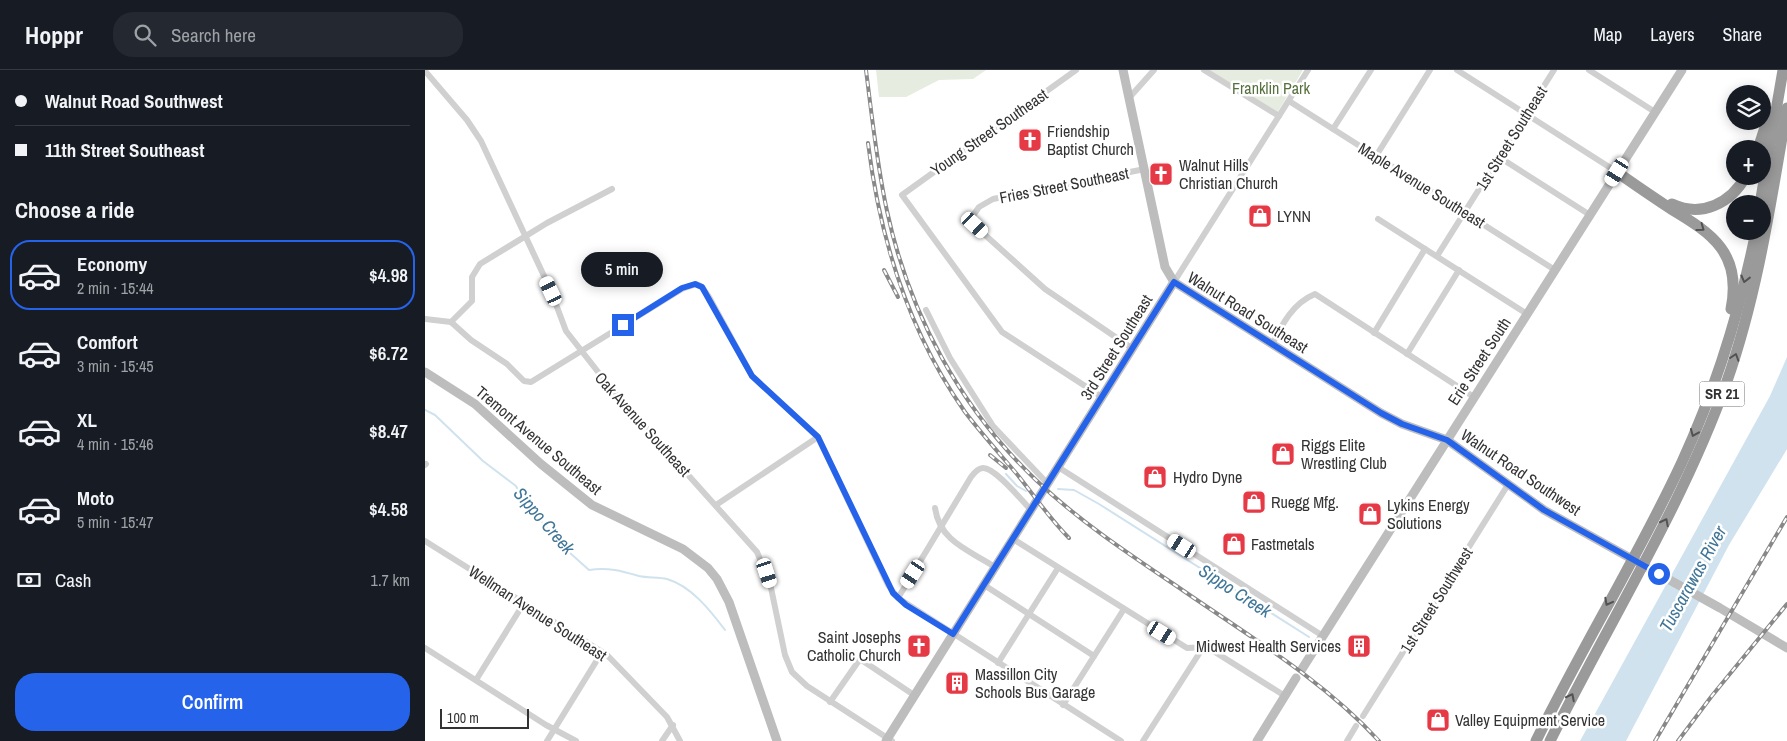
<!DOCTYPE html>
<meta charset="utf-8">
<style>
body{margin:0;font-family:"Archivo Narrow",sans-serif;background:#242831;color:#f1f3f6;height:100vh;display:flex;flex-direction:column;font-size:19px;white-space:nowrap}
*{box-sizing:border-box;margin:0}
p{font-size:16px;color:#9ea1a6}
.icon{flex:none;width:28px;height:28px;fill:none;stroke:currentColor;stroke-width:2;stroke-linecap:round;stroke-linejoin:round}
.map{position:relative;flex:1;overflow:hidden}
.drawer{display:flex;flex-direction:column;background:#171b24;width:425px}
.drawer>*{flex:none}
.banner{display:grid;align-content:center;height:110px;padding:0 15px;background:#171b24}
.buttons{position:absolute;left:1301px;top:15px;display:grid;gap:10px}
.buttons a{display:grid;place-items:center;width:45px;height:45px;border-radius:50%;background:#171b24;box-shadow:0 2px 12px #0003;font-size:25px}
.scale{position:absolute;left:15px;bottom:12px;width:89px;box-sizing:border-box;padding-left:5px;border:2px solid #333;border-top:0;font-size:14px;line-height:18px;white-space:nowrap;color:#333;-webkit-text-stroke:4px #fff;paint-order:stroke}
.end{position:absolute;width:22px;height:22px;margin:-11px;border:6px solid #2563eb;background:#fff;box-shadow:0 0 0 2px #fff}
.from{border-radius:50%}
.bubble{position:absolute;height:35px;border-radius:18px;background:#171b24;box-shadow:0 2px 12px #0003;font-size:16px;font-weight:600;line-height:35px;text-align:center}
.car{position:absolute;width:15px;height:30px;margin:-15px -8px;border-radius:6px;box-shadow:0 0 4px 1px #0007;background:linear-gradient(#fff 24%,#345 0 40%,#fff 0 76%,#345 0 86%,#fff 0)}
.banner b{display:flex;align-items:center;gap:18px;height:48px;font-size:19px}
.banner b+b{border-top:1px solid #363941}
.banner i{width:12px;height:12px;background:#f1f3f6}
ul{padding:0;list-style:none}
li{display:flex;align-items:center;gap:15px;height:70px;margin:0 10px 8px;padding:0 5px;border:2px solid transparent;border-radius:20px}
li div{flex:1}
li b{display:block;font-size:19px}
li em{font-style:normal;font-weight:600}
li.selected{border-color:#2563eb}
li>.icon{width:45px;height:45px;stroke-width:1.5}
h2{padding:0 15px;font-size:22px;line-height:60px}
.pay{display:flex;align-items:center;gap:12px;height:55px;padding:0 15px;font-size:19px}
.pay p{margin-inline-start:auto}
.primary-button{display:flex;gap:10px;margin-top:auto;padding:10px 15px}
.primary-button a{flex:1;height:58px;border-radius:20px;background:#2563eb;color:#fff;font-size:20px;font-weight:600;line-height:58px;text-align:center}
header{display:flex;align-items:center;gap:30px;box-sizing:border-box;height:70px;padding:0 25px;background:#171b24;border-bottom:1px solid #363941}
header strong{font-size:24px}
nav{display:flex;gap:28px;margin-inline-start:auto;font-size:18px}
.search{width:350px;height:45px;background:#242831;display:flex;align-items:center;gap:12px;box-sizing:border-box;padding:0 18px;border-radius:20px;color:#9ea1a6;font-size:19px}
main{display:flex;flex:1;min-height:0}
.map>svg:first-child{display:block}
.green{fill:#e6ecdf}
.water{fill:#cfe2ee}
.lines{fill:none;stroke-linecap:round;stroke-linejoin:round}
.stream{stroke:#cfe2ee;stroke-width:2}
.street{stroke:#d0d0d0;stroke-width:6}
.secondary{stroke:#bdbdbd;stroke-width:9}
.highway{stroke:#9a9a9a;stroke-width:11}
.rail-casing{stroke:#888;stroke-width:4}
.rail{stroke:#fff;stroke-width:2;stroke-dasharray:5.5;stroke-linecap:butt}
.oneway{stroke:#525252}
.route{stroke:#2563eb;stroke-width:6}
.labels{text-anchor:middle;stroke-width:5;stroke-linejoin:round;paint-order:stroke}
.shield{fill:#fff;stroke:#707070;stroke-width:1}
.shield-label{font-size:15px;font-weight:bold;fill:#333}
.park-label{font-size:16px;fill:#56703f;stroke:#fff}
.poi-label{font-size:16px;fill:#333;stroke:#fff;text-anchor:start}
.street-label{font-size:16px;fill:#333;stroke:#fff}
.water-label{font-size:18px;font-style:italic;fill:#3f7597;stroke:#fff}
</style>
<header>
<strong>Hoppr</strong>
<div class="search"><svg class="icon" aria-label="search" viewBox="0 0 24 24"><circle cx="10" cy="10" r="6"/><path d="M15 15l6 6"/></svg>Search here</div>
<nav><a>Map</a><a>Layers</a><a>Share</a></nav>
</header>
<main>
<section class="drawer">
<div class="banner">
<b><i class="from"></i>Walnut Road Southwest</b>
<b><i></i>11th Street Southeast</b>
</div>
<h2>Choose a ride</h2>
<ul>
<li class="selected"><svg class="icon" aria-label="car" viewBox="0 0 24 24"><path d="M5 17H2v-5l4-1 3-4h7l3 4 3 1v5h-3M9 17h6M6 11h13"/><circle cx="7" cy="17" r="2"/><circle cx="17" cy="17" r="2"/></svg><div><b>Economy</b><p>2 min · 15:44</p></div><em>$4.98</em></li>
<li><svg class="icon" aria-label="car" viewBox="0 0 24 24"><path d="M5 17H2v-5l4-1 3-4h7l3 4 3 1v5h-3M9 17h6M6 11h13"/><circle cx="7" cy="17" r="2"/><circle cx="17" cy="17" r="2"/></svg><div><b>Comfort</b><p>3 min · 15:45</p></div><em>$6.72</em></li>
<li><svg class="icon" aria-label="car" viewBox="0 0 24 24"><path d="M5 17H2v-5l4-1 3-4h7l3 4 3 1v5h-3M9 17h6M6 11h13"/><circle cx="7" cy="17" r="2"/><circle cx="17" cy="17" r="2"/></svg><div><b>XL</b><p>4 min · 15:46</p></div><em>$8.47</em></li>
<li><svg class="icon" aria-label="car" viewBox="0 0 24 24"><path d="M5 17H2v-5l4-1 3-4h7l3 4 3 1v5h-3M9 17h6M6 11h13"/><circle cx="7" cy="17" r="2"/><circle cx="17" cy="17" r="2"/></svg><div><b>Moto</b><p>5 min · 15:47</p></div><em>$4.58</em></li>
</ul>
<div class="pay"><svg class="icon" aria-label="cash" viewBox="0 0 24 24"><path d="M3 7h18v10H3z"/><circle cx="12" cy="12" r="2"/></svg>Cash<p>1.7 km</p></div>
<div class="primary-button"><a>Confirm</a></div>
</section>
<div class="map">
<svg width="1362" height="671" viewBox="0 0 1362 671">
<rect width="100%" height="100%" fill="#fff"/>
<g class="green">
<polygon points="451,0 561,0 548,9 514,10 481,27 454,27"/>
<polygon points="782,0 878,0 852,43"/>
</g>
<polygon class="water" points="1362,287 1362,379 1304,475 1201,671 1155,671 1345,326"/>
<g class="lines">
<g class="stream">
<path d="M0,340L10,345L58,391L91,416L96,426L135,474L164,500C183,497 197,501 214,506C223,508 233,507 242,509C266,516 285,540 300,560"/>
<polyline points="581,404 592,416 601,421"/>
<polyline points="633,419 649,420 674,434 884,567"/>
</g>
<g class="street">
<polyline points="651,0 477,125 577,262 677,327"/>
<polyline points="779,0 854,46"/>
<polyline points="1032,0 1192,102"/>
<polyline points="1164,0 1230,42"/>
<polyline points="0,1 42,50 56,71 126,221 141,261 188,321 332,482 345,513 360,585 367,602 382,616 467,671"/>
<polyline points="704,28 729,0"/>
<polyline points="864,31 1130,200"/>
<polyline points="908,59 946,0"/>
<polyline points="951,86 1005,0"/>
<polyline points="1074,87 1165,145"/>
<polyline points="953,149 1102,244"/>
<polyline points="1012,186 1129,0"/>
<polyline points="749,212 883,0"/>
<polyline points="501,240 525,288 568,356 623,414"/>
<polyline points="0,249 26,252 46,270 82,294 99,311 106,312 257,219 271,214 277,217 284,227 327,306 393,367 463,515 473,528 696,671"/>
<polyline points="26,252 47,231 47,207 55,194 122,153 187,119"/>
<polyline points="949,263 1000,179"/>
<path d="M847,275C857,254 868,233 890,224L1049,327"/>
<polyline points="708,279 620,219 549,155 547,147 554,137 568,129 720,99"/>
<polyline points="982,284 1034,200"/>
<polyline points="0,395 1,394"/>
<polyline points="633,397 898,566"/>
<polyline points="291,435 393,367"/>
<path d="M510,438C515,472 544,480 570,497"/>
<polyline points="588,469 762,578 782,577 860,626"/>
<polyline points="0,471 182,585 242,647 255,671"/>
<polyline points="559,515 669,586"/>
<path d="M473,528L546,407C549,403 553,398 558,398C571,398 597,431 606,440"/>
<polyline points="0,578 121,655 151,671"/>
<polyline points="573,593 633,498"/>
<polyline points="51,610 99,533"/>
<polyline points="405,632 435,589 489,625"/>
<polyline points="638,635 699,539"/>
<polyline points="938,646 1084,413"/>
<polyline points="122,671 177,582"/>
<polyline points="237,671 248,655"/>
<polyline points="718,671 779,576"/>
<polyline points="922,671 931,656"/>
</g>
<g class="secondary">
<polyline points="698,0 740,197 749,212 956,343 977,354 1022,370 1119,440 1295,538 1362,578"/>
<polyline points="0,302 50,334 116,394 167,435 258,479 283,498 292,509 304,532 352,671"/>
<polyline points="877,599 1257,0"/>
<polyline points="461,671 749,212"/>
<polyline points="832,671 871,608"/>
</g>
<g class="highway">
<polyline points="1333,79 1343,48"/>
<path d="M1192,102C1210,115 1228,127 1246,139C1288,164 1317,184 1306,239"/>
<path d="M1247,134C1277,148 1306,133 1321,106"/>
<polyline points="1335,134 1358,0"/>
<path d="M1111,671C1157,577 1213,487 1257,392C1291,318 1315,241 1331,161"/>
<path d="M1125,671C1184,552 1257,437 1302,311C1333,222 1346,131 1362,38"/>
</g>
<g class="rail-casing">
<g id="rail">
<path d="M441,0C447,47 452,95 462,141C484,243 535,338 611,410C654,451 704,484 753,517C822,565 897,609 954,671"/>
<path d="M443,73C455,170 483,261 540,342C556,363 574,383 591,403C609,425 624,448 644,468"/>
<polyline points="459,200 473,227"/>
<polyline points="565,385 581,398"/>
<polyline points="1230,671 1362,447"/>
<polyline points="1253,671 1286,627 1362,534"/>
</g>
</g>
<use href="#rail" class="rail"/>
</g>
<defs><path id="oneway-chevron" d="M-2-3.5L2.5 0L-2 3.5" fill="none" stroke-width="1.6" stroke-linecap="round" stroke-linejoin="round" transform="scale(1.25)"/></defs>
<g class="oneway">
<use href="#oneway-chevron" transform="translate(1276 158) rotate(36)"/>
<use href="#oneway-chevron" transform="translate(1320 209) rotate(104)"/>
<use href="#oneway-chevron" transform="translate(1310 287) rotate(-72)"/>
<use href="#oneway-chevron" transform="translate(1269 363) rotate(113)"/>
<use href="#oneway-chevron" transform="translate(1240 452) rotate(-63)"/>
<use href="#oneway-chevron" transform="translate(1183 532) rotate(118)"/>
<use href="#oneway-chevron" transform="translate(1146 627) rotate(-63)"/>
</g>
<g class="lines">
<polyline class="route" points="198,255 257,218 270,214 277,217 327,306 393,367 468,523 481,535 528,564 749,212 956,343 977,354 1022,370 1119,440 1234,504"/>
</g>
<defs>
<g id="church-square" transform="scale(1.25)"><rect x="-9" y="-9" width="18" height="18" rx="4" fill="#e63946" stroke="#fff"/><path d="M-1.2-6h2.4v3.5h3.3v2.4h-3.3V6h-2.4V-.1h-3.3v-2.4h3.3Z" fill="#fff"/></g>
<g id="shop-square" transform="scale(1.25)"><rect x="-9" y="-9" width="18" height="18" rx="4" fill="#e63946" stroke="#fff"/><path d="M-5-2.5h2.3a2.7 3.5 0 0 1 5.4 0H5L5.5 6h-11ZM-1.5-2.5h3a1.5 2.3 0 0 0-3 0Z" fill="#fff"/></g>
<g id="building-square" transform="scale(1.25)"><rect x="-9" y="-9" width="18" height="18" rx="4" fill="#e63946" stroke="#fff"/><path d="M-4-6H4V6H1V3H-1V6H-4ZM-2.5-4.3h1.7v1.8h-1.7ZM.8-4.3h1.7v1.8H.8ZM-2.5-1h1.7V.8h-1.7ZM.8-1h1.7V.8H.8Z" fill="#fff"/></g>
</defs>
<g fill-rule="evenodd">
<use href="#church-square" x="605" y="70"/>
<use href="#church-square" x="736" y="104"/>
<use href="#shop-square" x="835" y="146"/>
<use href="#shop-square" x="858" y="384"/>
<use href="#shop-square" x="730" y="407"/>
<use href="#shop-square" x="829" y="432"/>
<use href="#shop-square" x="945" y="444"/>
<use href="#shop-square" x="809" y="474"/>
<use href="#church-square" x="494" y="576"/>
<use href="#building-square" x="934" y="576"/>
<use href="#building-square" x="532" y="613"/>
<use href="#shop-square" x="1013" y="650"/>
</g>
<g class="labels">
<rect class="shield" x="1274.5" y="311.5" width="45" height="25" rx="4"/>
<g class="shield-label">
<text x="1297" y="329">SR 21</text>
</g>
<g class="park-label">
<text x="846" y="24">Franklin Park</text>
</g>
<g class="poi-label">
<text x="622" y="67">Friendship<tspan x="622" dy="18">Baptist Church</tspan></text>
<text x="754" y="101">Walnut Hills<tspan x="754" dy="18">Christian Church</tspan></text>
<text x="852" y="152">LYNN</text>
<text x="876" y="381">Riggs Elite<tspan x="876" dy="18">Wrestling Club</tspan></text>
<text x="748" y="413">Hydro Dyne</text>
<text x="846" y="438">Ruegg Mfg.</text>
<text x="962" y="441">Lykins Energy<tspan x="962" dy="18">Solutions</tspan></text>
<text x="826" y="480">Fastmetals</text>
<text x="476" y="573" text-anchor="end">Saint Josephs<tspan x="476" dy="18">Catholic Church</tspan></text>
<text x="916" y="582" text-anchor="end">Midwest Health Services</text>
<text x="550" y="610">Massillon City<tspan x="550" dy="18">Schools Bus Garage</tspan></text>
<text x="1030" y="656">Valley Equipment Service</text>
</g>
<g class="street-label">
<text transform="translate(564 62) rotate(-35)" y="6">Young Street Southeast</text>
<text transform="translate(1086 68) rotate(-58)" y="6">1st Street Southeast</text>
<text transform="translate(639 115) rotate(-11)" y="6">Fries Street Southeast</text>
<text transform="translate(997 115) rotate(32)" y="6">Maple Avenue Southeast</text>
<text transform="translate(823 242) rotate(32)" y="6">Walnut Road Southeast</text>
<text transform="translate(691 277) rotate(-58)" y="6">3rd Street Southeast</text>
<text transform="translate(1054 291) rotate(-57)" y="6">Erie Street South</text>
<text transform="translate(218 354) rotate(48)" y="6">Oak Avenue Southeast</text>
<text transform="translate(114 370) rotate(40)" y="6">Tremont Avenue Southeast</text>
<text transform="translate(1096 402) rotate(34)" y="6">Walnut Road Southwest</text>
<text transform="translate(1011 530) rotate(-58)" y="6">1st Street Southwest</text>
<text transform="translate(113 543) rotate(33)" y="6">Wellman Avenue Southeast</text>
</g>
<g class="water-label">
<text transform="translate(119 451) rotate(49)" y="6">Sippo Creek</text>
<text transform="translate(1268 509) rotate(-61)" y="6">Tuscarawas River</text>
<text transform="translate(810 521) rotate(33)" y="6">Sippo Creek</text>
</g>
</g>
</svg>
<div class="buttons">
<a><svg class="icon" aria-label="layers" viewBox="0 0 24 24"><path d="M12 4l9 5-9 5-9-5zM3 14l9 5 9-5"/></svg></a>
<a>+</a>
<a>−</a>
</div>
<div class="scale">100 m</div>
<i class="end from" style="left:1234px;top:504px"></i>
<i class="end" style="left:198px;top:255px"></i>
<div class="bubble" style="left:156px;top:182px;width:82px">5 min</div>
<i class="car" style="left:1192px;top:102px;rotate:212deg"></i>
<i class="car" style="left:550px;top:155px;rotate:133deg"></i>
<i class="car" style="left:126px;top:221px;rotate:335deg"></i>
<i class="car" style="left:757px;top:476px;rotate:302deg"></i>
<i class="car" style="left:342px;top:503px;rotate:162deg"></i>
<i class="car" style="left:488px;top:504px;rotate:213deg"></i>
<i class="car" style="left:737px;top:563px;rotate:121deg"></i>
</div>
</main>
